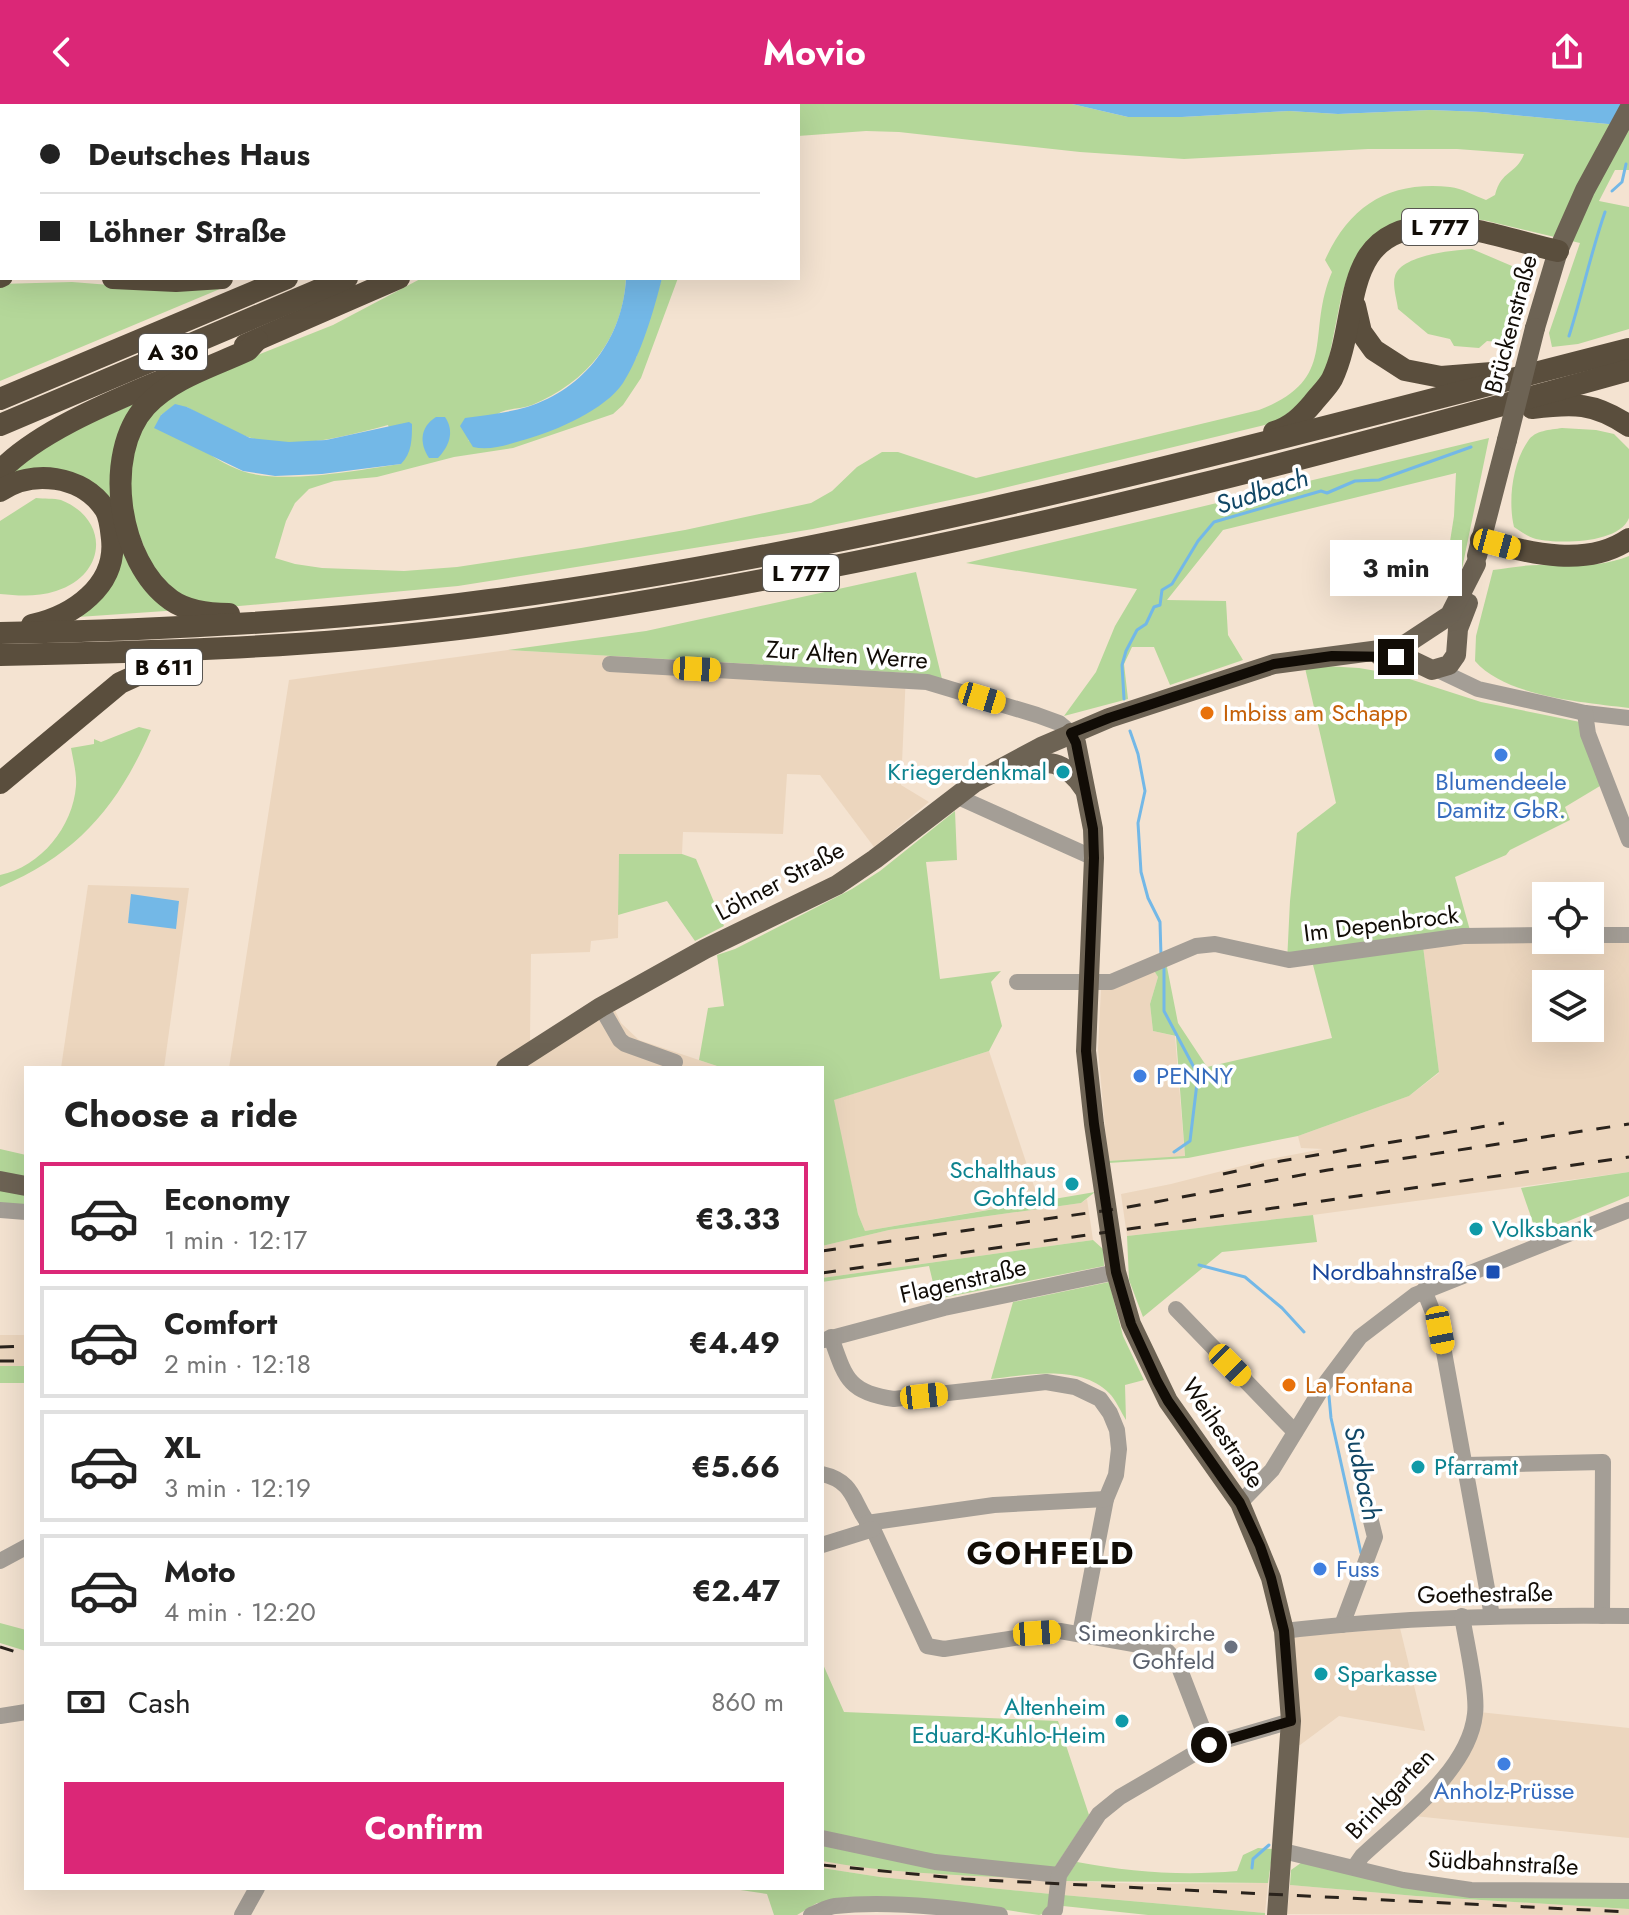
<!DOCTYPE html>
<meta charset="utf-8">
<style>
body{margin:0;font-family:Jost,sans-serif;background:#f6f6f6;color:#222;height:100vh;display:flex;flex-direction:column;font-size:30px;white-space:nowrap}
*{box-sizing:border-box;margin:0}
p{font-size:26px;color:#767676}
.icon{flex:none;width:44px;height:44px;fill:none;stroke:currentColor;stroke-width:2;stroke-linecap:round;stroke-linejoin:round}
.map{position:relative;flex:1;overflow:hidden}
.panel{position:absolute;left:24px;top:962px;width:800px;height:824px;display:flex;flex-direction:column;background:#fff;border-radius:0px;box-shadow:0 8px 32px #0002}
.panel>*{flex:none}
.guide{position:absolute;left:0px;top:0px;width:800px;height:176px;box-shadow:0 8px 32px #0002;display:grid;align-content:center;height:176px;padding:0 40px;background:#fff}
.fabs{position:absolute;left:1532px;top:778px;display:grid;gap:16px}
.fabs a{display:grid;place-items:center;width:72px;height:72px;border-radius:0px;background:#fff;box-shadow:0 8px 32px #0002;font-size:40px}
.end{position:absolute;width:36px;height:36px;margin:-18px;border:10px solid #110c06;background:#fff;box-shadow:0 0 0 4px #fff}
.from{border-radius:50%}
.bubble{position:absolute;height:56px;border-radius:0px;background:#fff;box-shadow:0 8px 32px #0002;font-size:26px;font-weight:700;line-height:56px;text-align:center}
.car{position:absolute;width:24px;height:48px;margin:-24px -12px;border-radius:10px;box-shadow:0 0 6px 2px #0007;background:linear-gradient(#f5c518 24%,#345 0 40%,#f5c518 0 76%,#345 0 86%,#f5c518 0)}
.guide b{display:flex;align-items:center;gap:28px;height:76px;font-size:30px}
.guide b+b{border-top:2px solid #e0e0e0}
.guide i{width:20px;height:20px;background:#222}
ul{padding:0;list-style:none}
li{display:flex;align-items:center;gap:24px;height:112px;margin:0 16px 12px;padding:0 24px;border:4px solid #e0e0e0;border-radius:0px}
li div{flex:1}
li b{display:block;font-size:30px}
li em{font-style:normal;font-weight:700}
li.active{border-color:#db2777}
li>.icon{width:72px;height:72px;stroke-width:1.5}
h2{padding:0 40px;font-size:36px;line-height:96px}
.pay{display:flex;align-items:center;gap:20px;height:88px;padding:0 40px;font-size:30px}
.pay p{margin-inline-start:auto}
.button{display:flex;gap:16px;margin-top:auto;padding:16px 40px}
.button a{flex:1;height:92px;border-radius:0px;background:#db2777;color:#fff;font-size:32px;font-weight:700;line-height:92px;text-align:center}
header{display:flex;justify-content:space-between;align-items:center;height:104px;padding:0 40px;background:#db2777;color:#fff;font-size:36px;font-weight:700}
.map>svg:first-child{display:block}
.built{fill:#ecd6be;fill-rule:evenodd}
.green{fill:#b4d799;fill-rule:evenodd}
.water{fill:#73b8e7}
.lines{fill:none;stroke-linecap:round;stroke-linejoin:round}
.stream{stroke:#73b8e7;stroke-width:3}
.minor{stroke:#a49e96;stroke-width:16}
.major{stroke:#6d6354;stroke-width:20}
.highway{stroke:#5a4e3d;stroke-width:22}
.rail{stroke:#2a231c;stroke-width:3;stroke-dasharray:14 14;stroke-linecap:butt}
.major-bridge{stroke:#6d6354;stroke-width:20}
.route{stroke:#110c06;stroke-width:10}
.food-dot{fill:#e8710a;stroke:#fff;stroke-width:3}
.shop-dot{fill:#3f7fe0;stroke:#fff;stroke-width:3}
.culture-dot{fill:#0f9aa8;stroke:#fff;stroke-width:3}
.transit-dot{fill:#1a4fb4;stroke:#fff;stroke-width:3}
.worship-dot{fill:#6b7280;stroke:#fff;stroke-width:3}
.labels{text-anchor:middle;stroke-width:7;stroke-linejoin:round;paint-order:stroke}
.shield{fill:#fff;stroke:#585551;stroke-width:2}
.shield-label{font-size:22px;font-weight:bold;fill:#110c06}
.street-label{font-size:24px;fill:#110c06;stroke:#fff}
.food-label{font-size:24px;fill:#c56008;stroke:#fff;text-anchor:start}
.culture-label{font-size:24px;fill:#0d838f;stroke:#fff;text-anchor:end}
.shop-label{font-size:24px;fill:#366cbe;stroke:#fff}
.transit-label{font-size:24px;fill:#164399;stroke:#fff;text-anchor:end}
.worship-label{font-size:24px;fill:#5b616d;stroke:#fff;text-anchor:end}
.water-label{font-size:26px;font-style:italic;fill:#114766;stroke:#fff}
.district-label{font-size:32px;font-weight:bold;letter-spacing:2px;fill:#110c06;stroke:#fff}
</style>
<header><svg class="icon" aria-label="back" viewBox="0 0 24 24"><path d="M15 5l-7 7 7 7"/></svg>Movio<svg class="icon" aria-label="share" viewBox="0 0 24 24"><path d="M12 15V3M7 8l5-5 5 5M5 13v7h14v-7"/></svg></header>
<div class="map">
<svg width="1629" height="1811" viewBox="0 0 1629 1811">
<rect width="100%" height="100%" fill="#f4e3d1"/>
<g class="built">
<polygon points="508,546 906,569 901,681 929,698 874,743 820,671 787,670 783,730 683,728 682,750 619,750 618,834 591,837 590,848 531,850 530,936 537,949 613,902 621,919 639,936 723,964 229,964 289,576"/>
<polygon points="88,781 189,784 164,964 61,964"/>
<path d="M1629,835V1068L1313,1111L1127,1132L1121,1090L1171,1080L1265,1056L1323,1045L1301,1044L1298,1032L1409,992L1439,969L1423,842L1473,837ZM1546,880H1590V924H1546Z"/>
<polygon points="1153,865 1158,873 1150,900 1153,927 1175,932 1185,1053 1108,1057 1098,945 1101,885"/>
<polygon points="989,947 1039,1097 865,1127 858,1110 833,996"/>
<polygon points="1087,1095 1093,1136 822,1174 822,1142 889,1126 1081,1099"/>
<rect x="0" y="1231" width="26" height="31"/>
<polygon points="1400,1524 1425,1627 1339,1612 1300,1641 1296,1641 1290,1533"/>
<polygon points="1479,1608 1629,1624 1629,1734 1414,1712"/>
<polygon points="822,1757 883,1765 1052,1776 1051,1790 880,1773 822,1764"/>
<polygon points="1064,1777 1146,1780 1268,1779 1265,1809 1063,1791"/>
<polygon points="1290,1781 1416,1792 1629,1805 1629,1811 1287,1810"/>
</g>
<g class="green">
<path d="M754,0H1072L1128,13H1182L1289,7L1338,10L1430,6L1482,8L1629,22V66H1615L1599,97L1629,103V225L1578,240L1552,243L1549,229L1580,139L1483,116L1418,112L1396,120L1348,171L1341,194L1324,279L1277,318L983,389L813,425L458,482L228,503L201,499L174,488L152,463L137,425L129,394L132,344L145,317L166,293L255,252L333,221L422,174H626C623,235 587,278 532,301C522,305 511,304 501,308C490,314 478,328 468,337L636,254L662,174H678L641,274L623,301L613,310L513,344L454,353L377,373L334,377L309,385L295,399L286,417L275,454L295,460L322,464L404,467L457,463L581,444L685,426L811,399L832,387L857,363L882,348H898L976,374L1259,306C1340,275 1305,231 1332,168L1325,156C1350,101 1389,77 1450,83C1462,84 1475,92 1486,96L1495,91C1501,66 1516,71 1524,50L1457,45H1368L1184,55L1080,48L899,28L866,27L798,32V2H753ZM187,303C206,314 226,326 248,333C292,347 344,333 388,321L401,360C357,366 283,381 242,367C210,355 186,332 161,311L169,306Z"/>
<path d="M1472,145L1531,170C1527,194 1523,220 1505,239L1487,237L1479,244L1454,242L1450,235L1428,230L1398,205C1397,196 1392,181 1395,172C1401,151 1454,146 1472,145Z"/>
<polygon points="72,178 173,186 227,182 0,277 0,180"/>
<polygon points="145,295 119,404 180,506 78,513 105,491 117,465 91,384 2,374 46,338"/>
<path d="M1562,324L1596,326L1614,330L1629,345C1629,359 1629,404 1629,414C1619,440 1558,440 1536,435C1528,433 1520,427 1514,423C1508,398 1512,360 1528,337C1535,326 1550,326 1562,324Z"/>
<polygon points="1489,334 1457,489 1443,482 1454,412 1456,369 1223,426 1167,496 1226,497 1228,531 1243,556 1170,581 1154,543 1132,543 1124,560 1128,595 1064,612 1096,568 1115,522 1137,485 966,459"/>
<path d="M36,394C44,395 54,394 61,396C111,416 106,472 56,487C37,493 20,492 0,490V417Z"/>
<path d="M1629,452V604C1583,598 1506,593 1475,557L1476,532L1493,466C1508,464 1524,461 1539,461C1571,461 1599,464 1629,452Z"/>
<polygon points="916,468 942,575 906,569 508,546 646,527"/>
<polygon points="1325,562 1359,564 1394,570 1481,598 1580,618 1600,682 1565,703 1570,716 1510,746 1506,751 1455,773 1473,837 1423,842 1439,968 1409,992 1298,1032 1188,1054 1108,1059 1108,1057 1185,1052 1176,932 1153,927 1150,900 1158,873 1153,865 1166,858 1178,919 1207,963 1332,934 1312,857 1287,858 1290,797 1297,729 1336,699 1305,564"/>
<path d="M139,623L151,626C118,702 78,750 0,783V771C41,763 73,722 76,682C77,670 73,656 71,644L94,640V635L101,638Z"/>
<polygon points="955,707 957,756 926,758 940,875 1001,867 991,878 1002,922 989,947 834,996 858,1110 865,1127 1095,1088 1081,1099 889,1126 822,1142 822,964 723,964 699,956 708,904 724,902 717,851 735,845 852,785 880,767"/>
<polygon points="619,750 682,750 696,755 724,822 695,837 667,797 618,811"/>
<polygon points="0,1045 26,1051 26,1105 0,1102"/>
<polygon points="1629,1068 1629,1092 1537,1130 1521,1084"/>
<polygon points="1313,1111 1317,1138 1222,1148 1143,1213 1129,1176 1127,1132"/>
<polygon points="1093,1136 1103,1145 1104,1162 937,1195 929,1162 822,1178 822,1174"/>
<path d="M1109,1178L1123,1232L1144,1276L1125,1281L1126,1316C1121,1308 1116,1296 1109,1289C1080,1260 1027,1271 991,1275L1013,1198Z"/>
<rect x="0" y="1262" width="26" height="17"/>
<polygon points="0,1519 26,1526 26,1547 0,1539"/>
<polygon points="822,1558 844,1608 1058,1617 1089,1711 1053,1766 936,1754 822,1731"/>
<path d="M822,1737L1052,1776C976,1771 897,1771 822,1757Z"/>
<path d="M1258,1744L1273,1745L1268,1779L1064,1777L1077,1758C1131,1768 1182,1772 1237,1767L1243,1751Z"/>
<polygon points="1305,1756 1405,1780 1629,1792 1629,1805 1416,1792 1290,1781 1291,1766"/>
<polygon points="822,1764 880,1773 1051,1790 1046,1809 1039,1811 975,1801 892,1794 817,1799 797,1811 774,1811 767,1790 727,1784 822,1784"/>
<polygon points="1063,1791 1265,1809 1265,1811 1148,1811 1063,1802"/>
</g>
<g class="water">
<polygon points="34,0 387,0 19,2"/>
<polygon points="1072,0 1629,0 1629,22 1482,8 1430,6 1338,10 1289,7 1182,13 1128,13"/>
<path d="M626,174H662C654,206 641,251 623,279C606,305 556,327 527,335C509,340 491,347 473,343L460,322L465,314C486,311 507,309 527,303C585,285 623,234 626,174Z"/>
<path d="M175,300L187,303L250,334L289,338L326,336L409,318L412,320C412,335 412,349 401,360L322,370L275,372L243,367L154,324L161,311Z"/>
<path d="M436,313H445C455,328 449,342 438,354H429C419,339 420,323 436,313Z"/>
<polygon points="131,790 179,797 176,825 128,819"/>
</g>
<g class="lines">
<g class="stream">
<polyline points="1612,87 1622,78 1626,60"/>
<path d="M1569,232C1582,191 1591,148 1605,108"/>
<polyline points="1124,595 1122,561 1126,547 1137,526 1146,520 1154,503 1160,501 1162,486 1172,480 1198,437 1214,418 1321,387 1327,389 1355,377 1379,376 1471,343"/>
<polyline points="1130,627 1138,650 1145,687 1138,719 1141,768 1148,794 1160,818 1161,852"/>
<polyline points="1164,864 1164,907 1198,971 1190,1037 1174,1048"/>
<polyline points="1199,1161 1245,1173 1282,1204 1304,1228"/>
<polyline points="1329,1292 1331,1314 1361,1449"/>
<polyline points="1252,1764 1253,1755 1269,1741"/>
</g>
<g class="minor">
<polyline points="610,560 927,578 1037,611 1059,619 1071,629"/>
<polyline points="1438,566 1478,585 1585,609 1629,614"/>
<polyline points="1585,609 1588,630 1629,736"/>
<polyline points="956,692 1094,754"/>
<polyline points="1590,831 1629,831"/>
<polyline points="1017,878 1111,878 1196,842 1215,840 1289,856 1463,832 1546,831"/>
<polyline points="601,903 620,936 625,940 675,958"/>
<polyline points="0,1106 26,1108"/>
<polyline points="1424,1186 1440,1226 1492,1512"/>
<polyline points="1176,1205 1295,1328"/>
<path d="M831,1233C845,1273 848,1289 894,1295L1046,1278L1075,1283L1100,1295L1110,1309L1117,1326L1119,1345L1116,1371L1106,1395L1080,1530"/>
<polyline points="824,1236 944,1204 1116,1168"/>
<polyline points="1465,1361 1603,1358 1602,1512"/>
<path d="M822,1370C858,1378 852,1403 873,1425L927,1542L944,1545L1060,1527L1162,1545L1168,1548L1177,1558L1209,1641"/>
<polyline points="1240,1399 1272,1366 1324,1281 1360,1233 1415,1191 1629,1106"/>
<polyline points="867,1419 994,1401 1106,1395"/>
<polyline points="822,1441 873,1425"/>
<polyline points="0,1457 26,1443"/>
<polyline points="1342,1521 1375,1433 1367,1401"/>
<path d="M1284,1527C1399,1513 1513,1511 1629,1512"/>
<polyline points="0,1612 26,1608"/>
<polyline points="822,1734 935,1758 1059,1771"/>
<polyline points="1283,1747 1403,1776 1471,1786 1629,1787"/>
<path d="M1355,1762L1362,1752C1401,1715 1469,1667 1475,1610C1478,1588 1466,1537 1462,1512"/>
<polyline points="242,1811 257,1784"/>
<path d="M811,1811C819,1808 827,1803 835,1802C888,1796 948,1803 1000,1811"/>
<polyline points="1050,1811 1055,1806 1059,1771 1099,1710 1120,1693 1209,1641 1291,1617"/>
</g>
<g class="major">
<polyline points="1535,224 1558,147 1585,86 1629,5"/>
<polyline points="1477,452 1507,336"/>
<polyline points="1380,552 1409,555 1432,566 1449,561 1456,551 1458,525 1468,499"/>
<polyline points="1071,629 1076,639 1093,725 1094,754 1086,947 1094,1020 1116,1168 1131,1220 1168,1297 1240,1399 1271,1474 1284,1527 1291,1617 1277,1811"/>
<path d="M1016,665C1047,654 1065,656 1084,685"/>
<polyline points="506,964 601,903 705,845 837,781 875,755 974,679 1041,643 1109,614 1274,560 1395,544 1406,540 1450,511 1476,460"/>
<polyline points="0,1077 26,1082"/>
</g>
<g class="highway">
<polyline points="630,2 633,0"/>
<polyline points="675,2 677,0"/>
<polyline points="0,173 2,172"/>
<polyline points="113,174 176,177 222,174"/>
<polyline points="1355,202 1361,228 1374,246 1405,266 1441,273 1492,269"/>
<polyline points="245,241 399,174"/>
<polyline points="0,295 287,174"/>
<path d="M1532,304C1573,299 1594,298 1629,322"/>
<polyline points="0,321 347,174"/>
<path d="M1274,328C1291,323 1302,312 1313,299C1319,291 1327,284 1332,275C1361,215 1337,125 1432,122C1473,121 1518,138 1558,147"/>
<path d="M0,367C41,325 116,296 170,273"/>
<path d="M0,387C32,365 82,371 105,405C110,413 111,426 112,435C117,482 73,512 32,521"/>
<path d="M1481,436C1527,448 1586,465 1629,435"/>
<path d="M229,510C210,510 188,508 171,496C118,459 102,350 146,302C172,274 214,262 248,246L257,236"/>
<path d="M0,529C164,526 328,518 490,496C878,445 1251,341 1629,245"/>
<path d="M0,551C147,548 295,544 441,527C549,515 656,496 762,476C1055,422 1342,346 1629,266"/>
<polyline points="0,679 120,579 142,569 191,558"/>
</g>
<g class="rail">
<polyline points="1223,1070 1281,1057 1504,1019"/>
<polyline points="822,1147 1123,1104 1328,1066 1629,1020"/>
<polyline points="822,1169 1629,1053"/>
<polyline points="0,1243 26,1242"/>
<polyline points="0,1257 26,1257"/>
<polyline points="0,1543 26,1551"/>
<polyline points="822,1761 964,1775 1629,1808"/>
</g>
<polyline class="major-bridge" points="1507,336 1535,224"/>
</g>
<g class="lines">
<polyline class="route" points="1209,1641 1291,1617 1284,1527 1271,1474 1260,1442 1240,1399 1168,1297 1157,1277 1131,1220 1116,1168 1094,1020 1086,947 1094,754 1093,725 1076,639 1071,629 1109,614 1274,560 1332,552 1396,553"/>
</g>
<g class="food-dot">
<circle cx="1207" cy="609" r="8"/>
<circle cx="1289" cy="1281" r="8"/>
</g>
<g class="shop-dot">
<circle cx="1501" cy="651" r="8"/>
<circle cx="1140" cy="972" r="8"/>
<circle cx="1320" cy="1465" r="8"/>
<circle cx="1504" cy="1660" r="8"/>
</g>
<g class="culture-dot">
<circle cx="1063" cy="668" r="8"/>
<circle cx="1072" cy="1080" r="8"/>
<circle cx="1476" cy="1125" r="8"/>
<circle cx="1418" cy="1363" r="8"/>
<circle cx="1321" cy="1570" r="8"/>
<circle cx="1122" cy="1617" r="8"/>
</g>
<rect class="transit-dot" x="1485" y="1160" width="16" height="16" rx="4"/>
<circle class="worship-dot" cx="1231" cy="1543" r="8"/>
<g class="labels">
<g class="shield">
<rect x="1402" y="105" width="76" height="36" rx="6"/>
<rect x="139" y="230" width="68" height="36" rx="6"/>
<rect x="763" y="451" width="76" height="36" rx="6"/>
<rect x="126" y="545" width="76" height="36" rx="6"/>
</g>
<g class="shield-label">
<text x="1440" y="131">L 777</text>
<text x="173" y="256">A 30</text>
<text x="801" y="477">L 777</text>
<text x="164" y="571">B 611</text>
</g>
<g class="street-label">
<text transform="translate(1511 220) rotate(-75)" y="8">Brückenstraße</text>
<text transform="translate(847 551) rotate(4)" y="8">Zur Alten Werre</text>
<text transform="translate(780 777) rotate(-28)" y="8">Löhner Straße</text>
<text transform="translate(1381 820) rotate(-7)" y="8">Im Depenbrock</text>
<text transform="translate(963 1177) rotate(-13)" y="8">Flagenstraße</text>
<text transform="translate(1223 1329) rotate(56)" y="8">Weihestraße</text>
<text transform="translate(1485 1490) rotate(-1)" y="8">Goethestraße</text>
<text transform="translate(1390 1690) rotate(-46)" y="8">Brinkgarten</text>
<text transform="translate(1503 1759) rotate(3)" y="8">Südbahnstraße</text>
</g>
<g class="food-label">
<text x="1223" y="617">Imbiss am Schapp</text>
<text x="1305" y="1289">La Fontana</text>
</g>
<g class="culture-label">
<text x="1047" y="676">Kriegerdenkmal</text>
<text x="1056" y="1074">Schalthaus<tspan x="1056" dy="28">Gohfeld</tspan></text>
<text x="1492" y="1133" text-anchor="start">Volksbank</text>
<text x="1434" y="1371" text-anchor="start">Pfarramt</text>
<text x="1337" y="1578" text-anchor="start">Sparkasse</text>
<text x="1106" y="1611">Altenheim<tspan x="1106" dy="28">Eduard-Kuhlo-Heim</tspan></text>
</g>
<g class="shop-label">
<text x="1501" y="686">Blumendeele<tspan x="1501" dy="28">Damitz GbR.</tspan></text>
<text x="1156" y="980" text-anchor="start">PENNY</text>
<text x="1336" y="1473" text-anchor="start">Fuss</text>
<text x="1504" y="1695">Anholz-Prüsse</text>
</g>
<g class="transit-label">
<text x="1477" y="1176">Nordbahnstraße</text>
</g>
<g class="worship-label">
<text x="1215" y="1537">Simeonkirche<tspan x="1215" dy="28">Gohfeld</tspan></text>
</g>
<g class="water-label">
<text transform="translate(1262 387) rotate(-18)" y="9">Sudbach</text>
<text transform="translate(1363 1369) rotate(78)" y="9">Sudbach</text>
</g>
<g class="district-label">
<text x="1051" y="1460">GOHFELD</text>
</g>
</g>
</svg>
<div class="fabs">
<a><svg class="icon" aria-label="locate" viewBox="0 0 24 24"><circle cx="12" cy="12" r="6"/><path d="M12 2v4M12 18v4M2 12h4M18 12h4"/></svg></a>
<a><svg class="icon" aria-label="layers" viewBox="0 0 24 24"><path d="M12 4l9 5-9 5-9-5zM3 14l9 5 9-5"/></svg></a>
</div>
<i class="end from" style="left:1209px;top:1641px"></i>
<i class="end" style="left:1396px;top:553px"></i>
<div class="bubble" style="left:1330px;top:436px;width:132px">3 min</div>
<i class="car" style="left:1497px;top:440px;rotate:105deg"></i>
<i class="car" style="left:697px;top:565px;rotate:93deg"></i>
<i class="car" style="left:982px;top:594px;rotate:107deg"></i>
<i class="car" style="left:1440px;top:1226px;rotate:169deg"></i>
<i class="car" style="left:1230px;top:1261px;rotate:135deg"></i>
<i class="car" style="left:924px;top:1292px;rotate:84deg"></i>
<i class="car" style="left:1037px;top:1529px;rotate:86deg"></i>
<div class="guide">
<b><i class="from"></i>Deutsches Haus</b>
<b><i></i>Löhner Straße</b>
</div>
<section class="panel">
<h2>Choose a ride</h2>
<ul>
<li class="active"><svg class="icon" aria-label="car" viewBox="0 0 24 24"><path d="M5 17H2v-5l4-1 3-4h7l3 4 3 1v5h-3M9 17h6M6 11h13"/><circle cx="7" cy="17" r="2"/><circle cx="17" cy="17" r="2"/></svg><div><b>Economy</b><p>1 min · 12:17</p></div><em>€3.33</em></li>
<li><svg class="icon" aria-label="car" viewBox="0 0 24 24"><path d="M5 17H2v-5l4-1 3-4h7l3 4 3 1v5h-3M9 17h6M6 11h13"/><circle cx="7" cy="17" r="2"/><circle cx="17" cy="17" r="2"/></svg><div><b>Comfort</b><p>2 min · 12:18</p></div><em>€4.49</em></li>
<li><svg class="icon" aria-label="car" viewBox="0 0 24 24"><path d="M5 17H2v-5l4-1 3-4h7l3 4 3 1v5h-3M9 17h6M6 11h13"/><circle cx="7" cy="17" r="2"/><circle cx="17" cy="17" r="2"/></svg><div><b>XL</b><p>3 min · 12:19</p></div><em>€5.66</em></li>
<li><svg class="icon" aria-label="car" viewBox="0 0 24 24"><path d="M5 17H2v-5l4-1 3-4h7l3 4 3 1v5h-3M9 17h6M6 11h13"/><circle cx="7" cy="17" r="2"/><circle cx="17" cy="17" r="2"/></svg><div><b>Moto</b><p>4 min · 12:20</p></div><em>€2.47</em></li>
</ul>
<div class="pay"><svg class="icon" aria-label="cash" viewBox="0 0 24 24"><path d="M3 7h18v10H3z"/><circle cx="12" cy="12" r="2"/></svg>Cash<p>860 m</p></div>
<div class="button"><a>Confirm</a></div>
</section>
</div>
